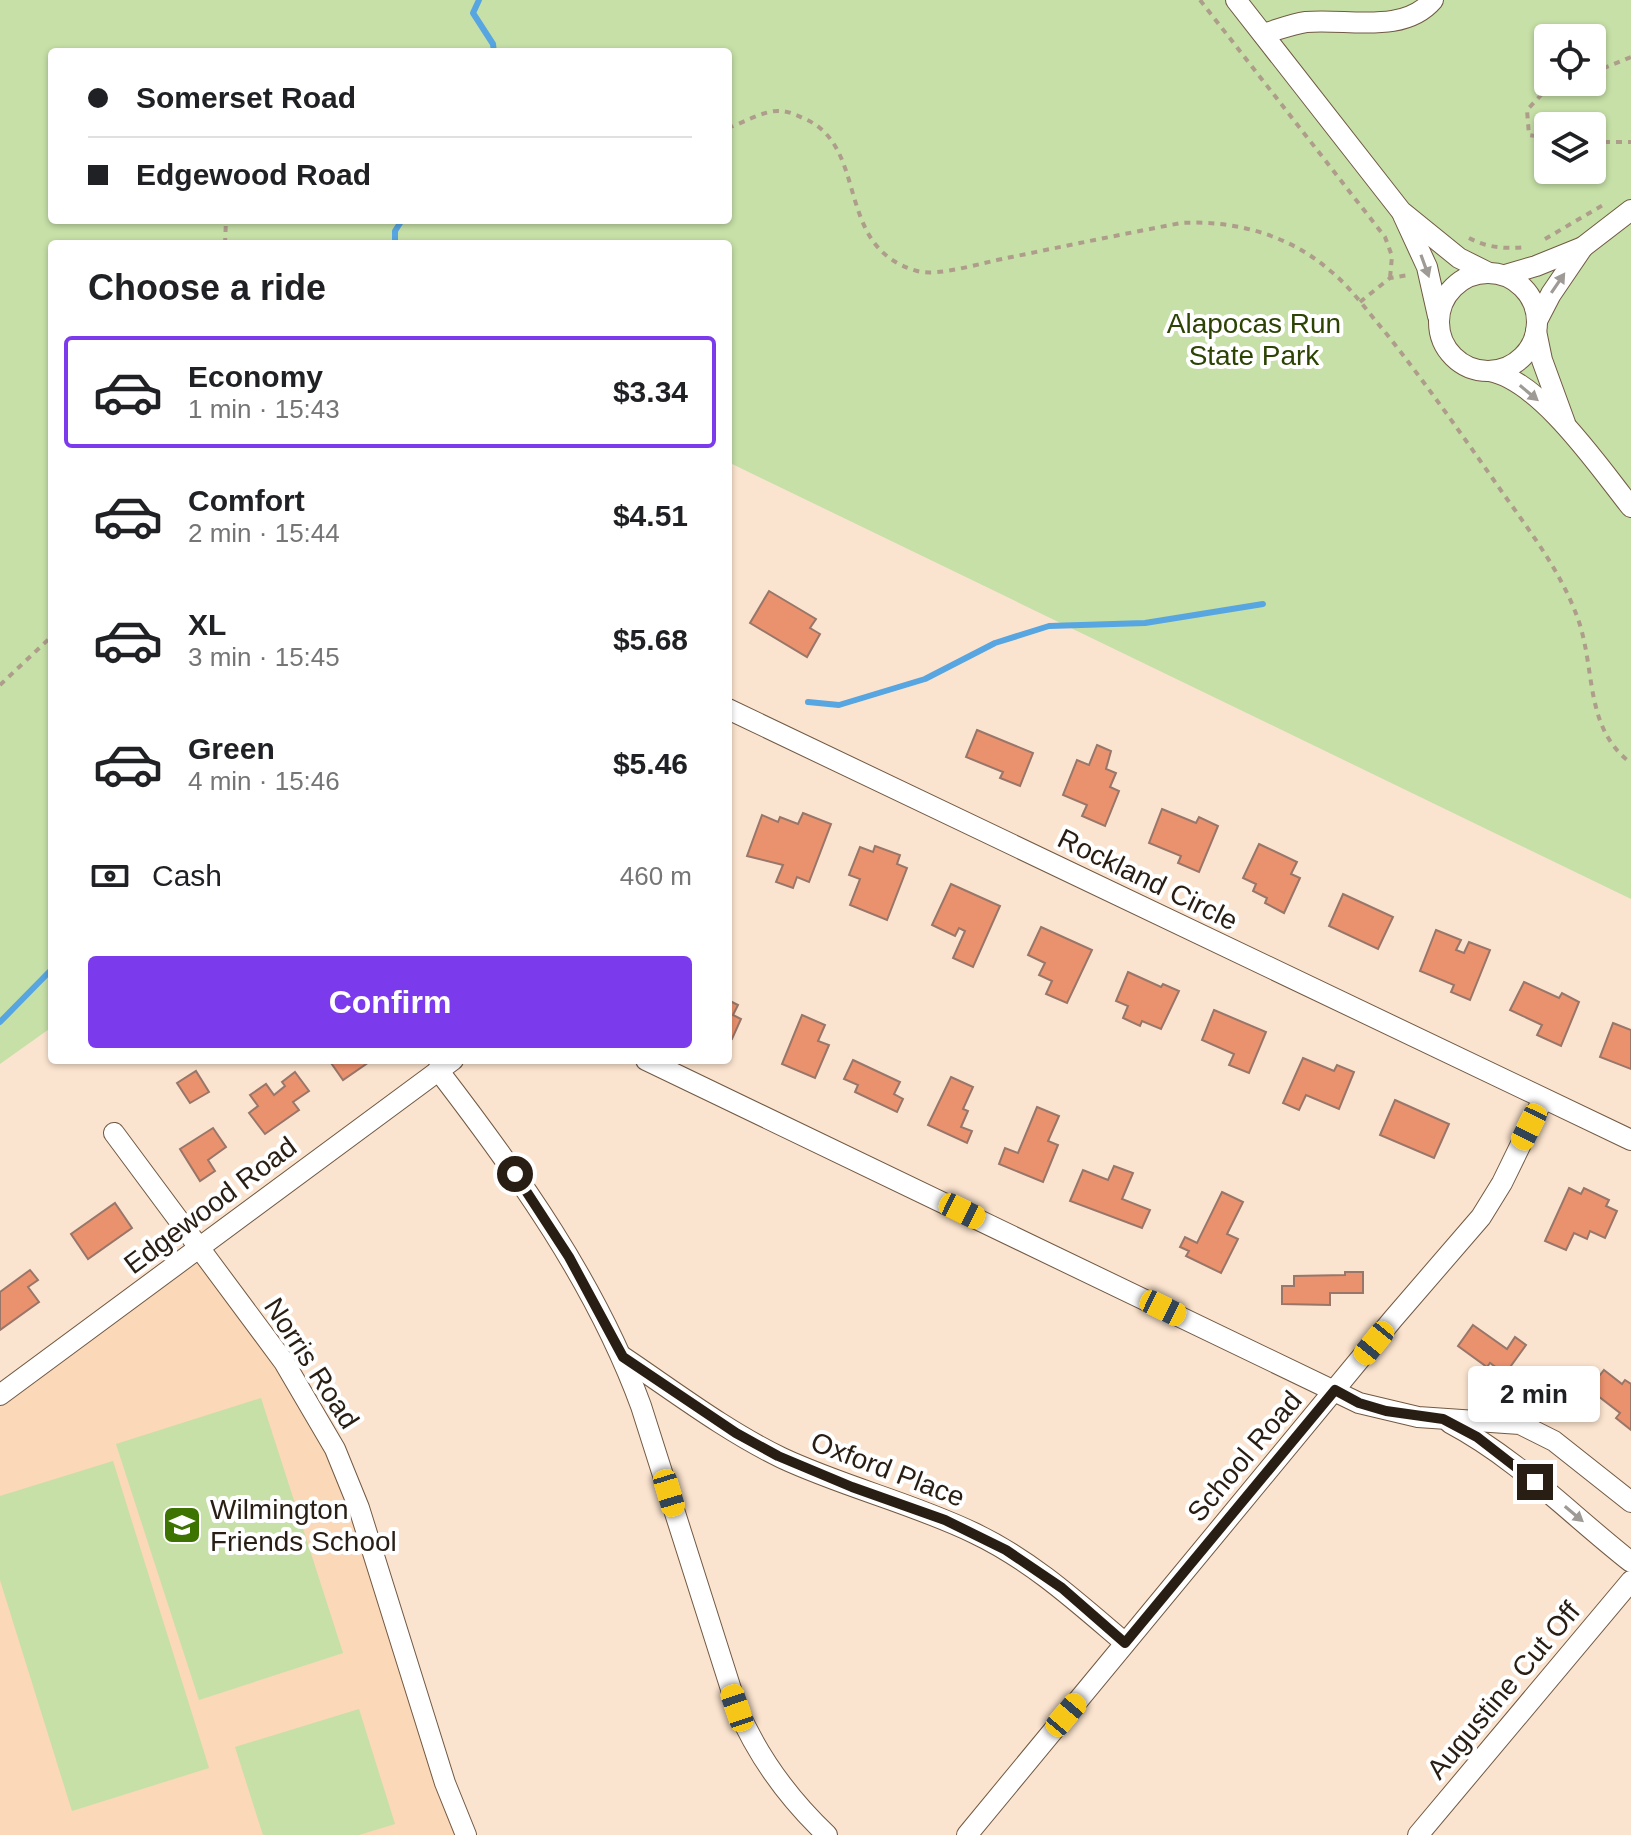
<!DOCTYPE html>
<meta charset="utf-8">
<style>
body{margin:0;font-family:Helvetica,sans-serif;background:#f2f2f2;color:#202124;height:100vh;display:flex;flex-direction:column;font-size:30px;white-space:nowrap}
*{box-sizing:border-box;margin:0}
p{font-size:26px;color:#757577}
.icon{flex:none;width:44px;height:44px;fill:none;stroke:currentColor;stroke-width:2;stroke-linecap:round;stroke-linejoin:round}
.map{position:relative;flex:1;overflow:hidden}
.panel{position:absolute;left:48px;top:240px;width:684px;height:824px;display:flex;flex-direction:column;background:#fff;border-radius:8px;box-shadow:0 2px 6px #0004}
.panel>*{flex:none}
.banner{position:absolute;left:48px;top:48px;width:684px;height:176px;border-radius:8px;box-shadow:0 2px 6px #0004;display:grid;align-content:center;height:176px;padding:0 40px;background:#fff}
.controls{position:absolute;left:1534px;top:24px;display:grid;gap:16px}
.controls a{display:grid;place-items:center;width:72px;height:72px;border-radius:8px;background:#fff;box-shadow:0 2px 6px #0004;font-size:40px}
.end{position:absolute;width:36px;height:36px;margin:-18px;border:10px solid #281e14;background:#fff;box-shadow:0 0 0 4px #fff}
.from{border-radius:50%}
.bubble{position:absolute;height:56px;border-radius:8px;background:#fff;box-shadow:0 2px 6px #0004;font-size:26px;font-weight:700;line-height:56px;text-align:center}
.car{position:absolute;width:24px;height:48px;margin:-24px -12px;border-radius:10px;box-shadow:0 0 6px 2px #0007;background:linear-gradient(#f5c518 24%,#345 0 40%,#f5c518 0 76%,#345 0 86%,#f5c518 0)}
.banner b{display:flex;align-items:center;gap:28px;height:76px;font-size:30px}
.banner b+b{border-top:2px solid #e0e0e0}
.banner i{width:20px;height:20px;background:#202124}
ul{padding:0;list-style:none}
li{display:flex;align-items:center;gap:24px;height:112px;margin:0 16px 12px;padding:0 24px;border:4px solid transparent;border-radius:8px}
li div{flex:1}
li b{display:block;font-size:30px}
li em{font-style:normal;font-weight:700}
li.active{border-color:#7c3aed}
li>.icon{width:72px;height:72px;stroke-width:1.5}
h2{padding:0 40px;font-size:36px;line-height:96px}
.pay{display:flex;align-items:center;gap:20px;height:88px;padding:0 40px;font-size:30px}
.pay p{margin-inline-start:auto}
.button{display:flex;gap:16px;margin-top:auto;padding:16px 40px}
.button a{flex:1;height:92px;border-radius:8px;background:#7c3aed;color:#fff;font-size:32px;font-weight:700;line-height:92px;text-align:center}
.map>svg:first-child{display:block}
.built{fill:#fad8b8}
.green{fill:#c6e0a7;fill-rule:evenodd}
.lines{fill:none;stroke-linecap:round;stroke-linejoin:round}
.stream{stroke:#57a5e1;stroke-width:6}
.building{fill:#ea916e;stroke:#987669;stroke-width:2}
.minor-casing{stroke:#715943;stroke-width:22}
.path{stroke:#af9d8c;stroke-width:4;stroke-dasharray:6 6;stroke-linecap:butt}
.minor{stroke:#fff;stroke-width:20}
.oneway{fill:#9e9a95}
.route{stroke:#281e14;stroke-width:10}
.labels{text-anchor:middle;stroke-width:8;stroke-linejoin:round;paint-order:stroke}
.park-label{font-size:28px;fill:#2d4304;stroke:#fff}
.street-label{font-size:28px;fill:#281e14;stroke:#fff}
.poi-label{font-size:28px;fill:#281e14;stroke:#fff;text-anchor:start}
</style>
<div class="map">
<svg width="1631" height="1835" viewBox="0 0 1631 1835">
<rect width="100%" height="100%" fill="#fbe4cf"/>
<polygon class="built" points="199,1248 319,1418 466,1835 0,1835 0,1395"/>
<g class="green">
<path d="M0,0H1631V899L728,462V244H52V1027L0,1064ZM1548,38H1592V82H1548ZM52,52H728V220H52ZM1548,126H1592V170H1548Z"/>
<polygon points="261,1398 343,1653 199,1700 116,1444"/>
<polygon points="113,1461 209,1768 72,1811 0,1580 0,1496"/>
<polygon points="359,1709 395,1824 359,1835 263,1835 235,1747"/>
</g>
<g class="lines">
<g class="stream">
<polyline points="479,0 473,13 493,44 494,52"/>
<polyline points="395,244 395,231 402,220"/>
<polyline points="808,702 839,705 925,679 995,643 1049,626 1145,623 1263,604"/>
<polyline points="0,1022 52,969"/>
</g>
</g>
<g class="building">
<polygon points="769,591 816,619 810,628 820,634 807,657 750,623"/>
<polygon points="977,730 1033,753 1020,786 1000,778 1003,772 966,757"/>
<polygon points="1097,745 1111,751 1106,769 1116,773 1110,787 1119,791 1105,826 1082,816 1087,805 1063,795 1077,760 1089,765"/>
<polygon points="1162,809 1196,823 1199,817 1218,826 1199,872 1178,863 1181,856 1149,843"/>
<polygon points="803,813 831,824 809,882 797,877 793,888 776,882 783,865 747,856 762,815 778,822 780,817 798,824"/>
<polygon points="1259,844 1297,862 1291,874 1300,878 1284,913 1265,903 1267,898 1253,891 1256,884 1243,878"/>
<polygon points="875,846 900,855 897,864 907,868 887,920 850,905 860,879 849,875 860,847 873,852"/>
<polygon points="951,884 1000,906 973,967 953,958 965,931 959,928 955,936 932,925"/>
<polygon points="1343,894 1393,917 1378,949 1329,926"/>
<polygon points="1041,927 1092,950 1067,1003 1046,994 1052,981 1039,975 1045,963 1028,955"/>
<polygon points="1436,930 1461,940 1456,950 1464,953 1469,942 1490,950 1470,1000 1451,992 1454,985 1420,971"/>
<polygon points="1128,972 1161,987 1163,984 1179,991 1161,1029 1142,1021 1140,1026 1123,1018 1128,1006 1116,1001"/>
<polygon points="1524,982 1559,998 1562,993 1579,1002 1561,1046 1537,1035 1542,1025 1510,1010"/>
<polygon points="728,1000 738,1005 733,1015 741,1019 732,1039 728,1037"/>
<polygon points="1214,1010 1266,1032 1249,1073 1229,1065 1234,1054 1202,1040"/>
<polygon points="802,1015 825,1025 818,1041 829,1045 815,1078 782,1064"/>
<polygon points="1613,1023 1631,1030 1631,1069 1600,1057"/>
<polygon points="1303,1058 1334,1071 1337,1065 1354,1072 1339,1109 1306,1095 1299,1110 1283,1103"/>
<polygon points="329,1060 372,1060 343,1080"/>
<polygon points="853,1060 900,1082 894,1094 903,1099 897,1112 855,1092 858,1085 844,1079"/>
<polygon points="196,1071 209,1092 190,1103 177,1083"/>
<polygon points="295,1072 309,1091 293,1102 299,1110 265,1134 249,1113 258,1106 250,1095 266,1084 274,1095 285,1086 282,1082"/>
<polygon points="951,1077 973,1087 963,1109 968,1111 961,1127 972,1131 967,1143 928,1125"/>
<polygon points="1395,1100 1449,1124 1434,1158 1380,1135"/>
<polygon points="1037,1107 1059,1116 1048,1141 1058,1145 1043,1182 999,1164 1005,1148 1018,1153"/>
<polygon points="213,1128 226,1147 208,1160 215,1171 200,1181 180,1149"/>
<polygon points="1114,1166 1133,1173 1122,1199 1150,1210 1142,1228 1070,1201 1083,1170 1108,1180"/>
<polygon points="1569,1188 1581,1194 1584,1188 1609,1200 1606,1206 1617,1211 1605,1238 1590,1231 1587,1239 1574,1233 1566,1250 1545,1241"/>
<polygon points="1222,1192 1243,1202 1227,1234 1238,1239 1221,1273 1186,1256 1189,1251 1180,1247 1185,1237 1197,1243"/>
<polygon points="115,1203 132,1228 88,1259 71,1234"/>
<polygon points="30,1270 38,1280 28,1287 39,1302 0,1330 0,1292"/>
<polygon points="1345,1272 1363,1272 1363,1293 1330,1293 1330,1305 1282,1304 1282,1286 1294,1286 1294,1276 1345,1275"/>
<polygon points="1473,1325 1507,1349 1515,1337 1526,1345 1505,1374 1490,1363 1487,1367 1458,1346"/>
<polygon points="1604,1370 1622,1384 1625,1380 1631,1384 1631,1430 1616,1418 1620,1413 1589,1389"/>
</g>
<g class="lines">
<g class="minor-casing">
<g id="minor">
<polyline points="1236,0 1401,211 1459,258 1487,272"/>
<path d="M1263,34C1277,30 1292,24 1306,22C1347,18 1403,35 1433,0"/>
<polyline points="1403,215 1427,267 1438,316"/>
<circle cx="1488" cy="322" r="49"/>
<polyline points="1505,275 1536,266 1583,247 1631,210"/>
<polyline points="1537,321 1551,294 1583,247"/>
<polyline points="1536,331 1542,360 1565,423"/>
<path d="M1489,371C1540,380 1599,467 1631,507"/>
<polyline points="728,709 1631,1140"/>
<polyline points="646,1060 1359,1403 1418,1417 1520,1424 1554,1441 1631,1502"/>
<path d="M438,1070C518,1174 596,1283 641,1406L737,1708C758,1757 788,1798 827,1835"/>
<polyline points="114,1133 284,1362 335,1449 359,1508 445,1783 466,1835"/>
<path d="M623,1357C675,1392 726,1431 782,1458C844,1487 912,1503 974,1533C1031,1560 1077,1602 1125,1643"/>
<polyline points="0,1395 453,1060"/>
<path d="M1450,1423C1518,1459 1571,1515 1631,1562"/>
<polyline points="967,1835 1393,1319 1481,1217 1502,1183 1543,1099"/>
<polyline points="1418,1835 1631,1581"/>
</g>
</g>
<g class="path">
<polyline points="1200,0 1385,237 1392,256 1390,278"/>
<polyline points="1592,73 1631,57"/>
<path d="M728,128C743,123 764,110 780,111C788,111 796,115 803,118C871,146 832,247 917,271C939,277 984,262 1007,258C1065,246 1123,234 1181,223C1233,220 1287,234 1328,269C1350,286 1367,311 1385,332C1423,380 1458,429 1493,479C1524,524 1560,568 1578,619C1596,670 1584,728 1631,763"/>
<polyline points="1548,138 1529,135 1527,110 1541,95 1571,82"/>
<polyline points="1592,142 1631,142"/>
<path d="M1469,238C1488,248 1505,249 1526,247"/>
<polyline points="1545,239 1603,205"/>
<polyline points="225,244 226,220"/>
<polyline points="1360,302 1390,278 1409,275"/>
<polyline points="0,685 52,636"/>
</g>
<use href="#minor" class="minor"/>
</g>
<defs><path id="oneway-solid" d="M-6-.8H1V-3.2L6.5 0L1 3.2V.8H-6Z" transform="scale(2)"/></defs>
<g class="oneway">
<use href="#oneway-solid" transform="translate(1425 266) rotate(70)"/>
<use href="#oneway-solid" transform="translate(1558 283) rotate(-56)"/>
<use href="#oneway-solid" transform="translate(1529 393) rotate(40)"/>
<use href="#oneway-solid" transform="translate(1574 1514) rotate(40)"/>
</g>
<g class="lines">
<polyline class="route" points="515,1174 569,1257 623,1357 736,1433 778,1456 852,1487 945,1520 1006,1550 1062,1588 1125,1643 1335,1390 1359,1403 1386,1411 1443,1419 1477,1437 1535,1482"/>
</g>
<defs>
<g id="school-square" transform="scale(2)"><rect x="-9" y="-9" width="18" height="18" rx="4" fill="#3d7300" stroke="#fff"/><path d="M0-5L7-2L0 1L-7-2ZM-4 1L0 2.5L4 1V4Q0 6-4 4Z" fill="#fff"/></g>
</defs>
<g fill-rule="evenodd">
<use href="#school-square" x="182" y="1525"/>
</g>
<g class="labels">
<g class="park-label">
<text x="1254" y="333">Alapocas Run<tspan x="1254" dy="32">State Park</tspan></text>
</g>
<g class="street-label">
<text transform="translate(1148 879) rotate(26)" y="10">Rockland Circle</text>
<text transform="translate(210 1205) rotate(-37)" y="10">Edgewood Road</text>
<text transform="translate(312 1363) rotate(57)" y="10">Norris Road</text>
<text transform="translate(1244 1456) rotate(-50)" y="10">School Road</text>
<text transform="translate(888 1469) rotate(21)" y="10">Oxford Place</text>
<text transform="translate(1503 1690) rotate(-50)" y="10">Augustine Cut Off</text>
</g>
<g class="poi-label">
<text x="210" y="1519">Wilmington<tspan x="210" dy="32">Friends School</tspan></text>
</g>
</g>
</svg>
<div class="controls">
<a><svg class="icon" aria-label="locate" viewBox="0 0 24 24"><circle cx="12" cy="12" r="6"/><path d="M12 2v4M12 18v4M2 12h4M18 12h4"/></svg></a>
<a><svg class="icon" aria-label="layers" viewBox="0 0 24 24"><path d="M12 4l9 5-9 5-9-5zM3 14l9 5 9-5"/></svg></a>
</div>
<i class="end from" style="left:515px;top:1174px"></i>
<i class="end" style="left:1535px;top:1482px"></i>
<div class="bubble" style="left:1468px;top:1366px;width:132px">2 min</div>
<i class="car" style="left:1529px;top:1127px;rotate:206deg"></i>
<i class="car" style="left:962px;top:1211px;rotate:116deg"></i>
<i class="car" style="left:1163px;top:1308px;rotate:116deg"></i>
<i class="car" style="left:1374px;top:1343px;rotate:219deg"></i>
<i class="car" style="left:669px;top:1493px;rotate:163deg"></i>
<i class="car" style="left:737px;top:1708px;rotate:341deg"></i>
<i class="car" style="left:1066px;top:1715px;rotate:40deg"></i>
<div class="banner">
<b><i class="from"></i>Somerset Road</b>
<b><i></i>Edgewood Road</b>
</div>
<section class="panel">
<h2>Choose a ride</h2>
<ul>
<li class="active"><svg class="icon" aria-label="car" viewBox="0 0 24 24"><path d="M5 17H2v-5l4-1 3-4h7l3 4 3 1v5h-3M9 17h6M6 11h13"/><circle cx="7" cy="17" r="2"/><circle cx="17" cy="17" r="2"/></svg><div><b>Economy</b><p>1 min · 15:43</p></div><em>$3.34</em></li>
<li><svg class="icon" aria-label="car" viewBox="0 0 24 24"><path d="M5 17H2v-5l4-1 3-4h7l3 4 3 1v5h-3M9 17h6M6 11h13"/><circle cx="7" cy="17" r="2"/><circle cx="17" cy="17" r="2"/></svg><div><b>Comfort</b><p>2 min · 15:44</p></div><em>$4.51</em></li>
<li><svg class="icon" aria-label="car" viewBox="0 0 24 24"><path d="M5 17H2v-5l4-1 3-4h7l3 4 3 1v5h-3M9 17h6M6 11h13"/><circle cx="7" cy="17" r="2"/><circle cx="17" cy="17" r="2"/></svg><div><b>XL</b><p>3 min · 15:45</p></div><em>$5.68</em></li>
<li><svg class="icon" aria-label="car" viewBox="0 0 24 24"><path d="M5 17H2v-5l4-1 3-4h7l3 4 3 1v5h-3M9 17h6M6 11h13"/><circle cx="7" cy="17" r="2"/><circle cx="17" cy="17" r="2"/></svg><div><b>Green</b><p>4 min · 15:46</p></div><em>$5.46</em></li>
</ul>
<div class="pay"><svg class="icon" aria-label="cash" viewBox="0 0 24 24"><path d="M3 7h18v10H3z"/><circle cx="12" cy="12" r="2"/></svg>Cash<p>460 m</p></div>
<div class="button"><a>Confirm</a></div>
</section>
</div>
